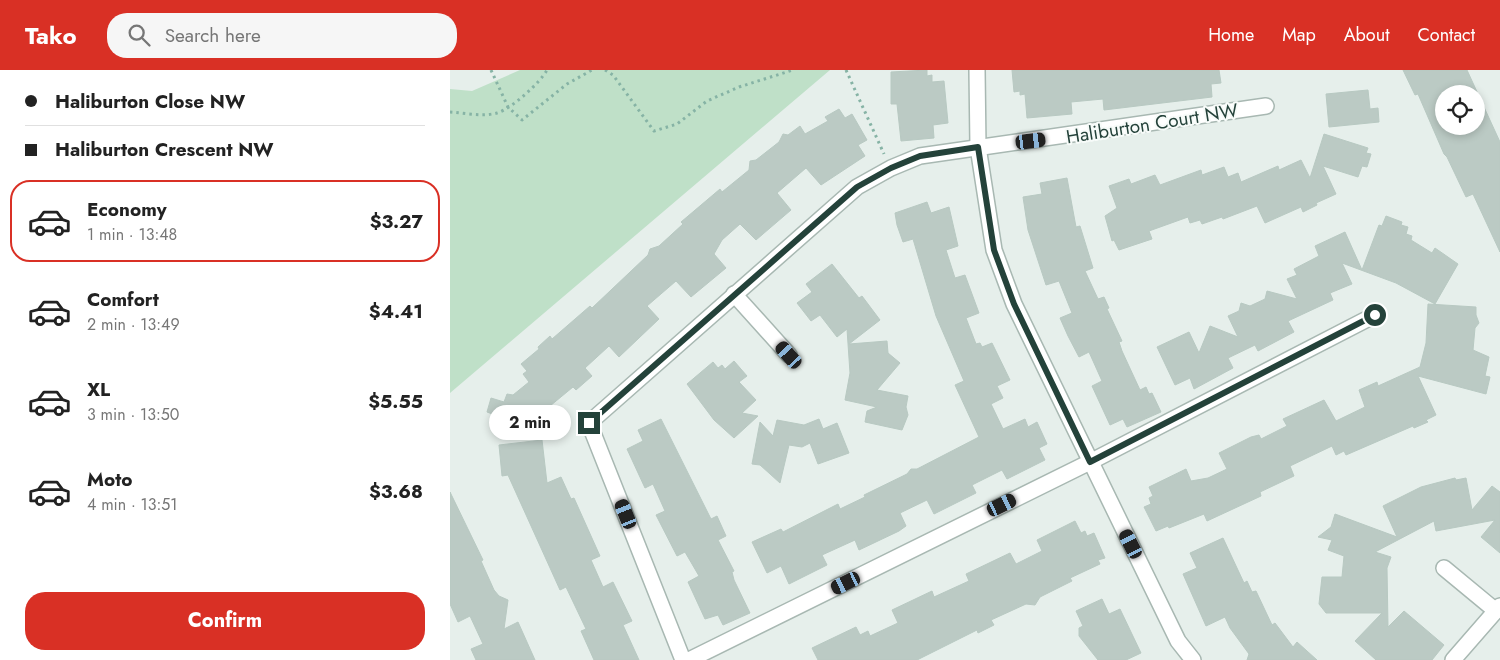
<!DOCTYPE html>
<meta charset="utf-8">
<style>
body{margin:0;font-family:Jost,sans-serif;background:#f6f6f6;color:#222;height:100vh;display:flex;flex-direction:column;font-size:19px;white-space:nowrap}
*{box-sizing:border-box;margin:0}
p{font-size:16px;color:#767676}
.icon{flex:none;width:28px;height:28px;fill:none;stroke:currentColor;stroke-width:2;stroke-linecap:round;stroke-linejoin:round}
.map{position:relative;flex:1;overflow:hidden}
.side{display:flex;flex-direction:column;background:#fff;width:450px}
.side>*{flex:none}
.guide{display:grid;align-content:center;height:110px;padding:0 25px;background:#fff}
.fabs{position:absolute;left:985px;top:15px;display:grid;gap:10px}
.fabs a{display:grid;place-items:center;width:50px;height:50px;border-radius:50%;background:#fff;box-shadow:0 2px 8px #0003;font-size:25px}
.end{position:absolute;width:22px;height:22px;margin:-11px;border:6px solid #24423a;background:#fff;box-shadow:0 0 0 2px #fff}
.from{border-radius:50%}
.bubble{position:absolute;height:35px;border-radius:18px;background:#fff;box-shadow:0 2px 8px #0003;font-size:16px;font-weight:700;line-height:35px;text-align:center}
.car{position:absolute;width:15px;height:30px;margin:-15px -8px;border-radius:6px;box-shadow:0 0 4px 1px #0007;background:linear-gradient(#222 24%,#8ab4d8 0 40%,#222 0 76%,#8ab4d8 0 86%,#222 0)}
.guide b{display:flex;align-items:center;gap:18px;height:48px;font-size:19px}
.guide b+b{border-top:1px solid #e0e0e0}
.guide i{width:12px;height:12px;background:#222}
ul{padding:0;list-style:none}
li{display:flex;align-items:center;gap:15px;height:82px;margin:0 10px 8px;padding:0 15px;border:2px solid transparent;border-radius:20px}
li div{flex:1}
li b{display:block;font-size:19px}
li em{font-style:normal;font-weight:700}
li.active{border-color:#d93025}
li>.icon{width:45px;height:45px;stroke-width:1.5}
.action{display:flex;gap:10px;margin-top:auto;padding:10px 25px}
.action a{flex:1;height:58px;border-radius:20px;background:#d93025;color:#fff;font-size:20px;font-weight:700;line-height:58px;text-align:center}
header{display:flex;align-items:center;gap:30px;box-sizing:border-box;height:70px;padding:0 25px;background:#d93025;color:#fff}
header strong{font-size:24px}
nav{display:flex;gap:28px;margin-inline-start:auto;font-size:18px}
.search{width:350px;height:45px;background:#f6f6f6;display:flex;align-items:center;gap:12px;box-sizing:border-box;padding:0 18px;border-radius:20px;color:#767676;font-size:19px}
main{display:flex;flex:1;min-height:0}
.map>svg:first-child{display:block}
.green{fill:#bfe0c8}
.building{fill:#bbcac4;stroke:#b8c9c2;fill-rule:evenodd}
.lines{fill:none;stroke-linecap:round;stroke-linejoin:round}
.street-casing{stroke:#a8b8b2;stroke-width:18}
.path{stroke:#86b3a5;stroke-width:3;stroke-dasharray:2.5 4;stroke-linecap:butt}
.street{stroke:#fff;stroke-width:15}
.route{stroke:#24423a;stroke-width:6}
.labels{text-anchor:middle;stroke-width:4;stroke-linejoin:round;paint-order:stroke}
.street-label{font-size:19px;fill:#24423a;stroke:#f7fbf9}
</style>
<header>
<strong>Tako</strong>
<div class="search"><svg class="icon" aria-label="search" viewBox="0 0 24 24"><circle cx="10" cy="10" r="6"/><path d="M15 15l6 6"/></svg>Search here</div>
<nav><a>Home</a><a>Map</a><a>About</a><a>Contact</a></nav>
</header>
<main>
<section class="side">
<div class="guide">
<b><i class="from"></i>Haliburton Close NW</b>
<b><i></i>Haliburton Crescent NW</b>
</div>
<ul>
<li class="active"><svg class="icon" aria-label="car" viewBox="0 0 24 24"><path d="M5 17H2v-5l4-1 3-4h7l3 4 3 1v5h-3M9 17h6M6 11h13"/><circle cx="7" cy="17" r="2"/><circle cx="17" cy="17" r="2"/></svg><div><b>Economy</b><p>1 min · 13:48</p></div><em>$3.27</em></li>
<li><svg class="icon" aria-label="car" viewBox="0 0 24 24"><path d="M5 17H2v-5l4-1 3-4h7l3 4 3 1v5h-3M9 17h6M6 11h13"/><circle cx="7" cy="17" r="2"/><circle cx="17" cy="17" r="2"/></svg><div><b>Comfort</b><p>2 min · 13:49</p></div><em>$4.41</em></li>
<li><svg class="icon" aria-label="car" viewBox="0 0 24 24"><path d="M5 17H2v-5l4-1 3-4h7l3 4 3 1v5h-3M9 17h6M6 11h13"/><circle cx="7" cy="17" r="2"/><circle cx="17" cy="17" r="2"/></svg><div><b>XL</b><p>3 min · 13:50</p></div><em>$5.55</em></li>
<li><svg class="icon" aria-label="car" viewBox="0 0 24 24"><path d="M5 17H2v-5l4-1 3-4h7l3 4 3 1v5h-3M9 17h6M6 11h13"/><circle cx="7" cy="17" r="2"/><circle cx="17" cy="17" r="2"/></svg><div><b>Moto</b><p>4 min · 13:51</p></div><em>$3.68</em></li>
</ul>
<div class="action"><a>Confirm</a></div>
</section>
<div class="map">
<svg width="1050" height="590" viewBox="0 0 1050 590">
<rect width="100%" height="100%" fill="#e6efeb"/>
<polygon class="green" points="70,0 380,0 0,323 0,19 22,21"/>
<g class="building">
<polygon points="477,0 477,6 482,5 482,12 494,11 498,53 483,55 484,68 451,71 447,34 441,34 441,2"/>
<polygon points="562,0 769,0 771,13 761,14 762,27 654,40 653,29 621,32 622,44 577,48 575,24 570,25 570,21 564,22"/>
<path d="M953,0H1017L1050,72V182L1023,124L1016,127L997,87L994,84L968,24L965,25ZM994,24H1026V56H994Z"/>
<polygon points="918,20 920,39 928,38 929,52 879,57 876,24"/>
<polygon points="389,39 395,48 402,44 417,70 408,75 415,86 371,115 356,98 327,123 341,140 306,170 290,154 272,170 264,184 276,198 241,227 226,211 197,236 209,249 169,287 159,276 135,298 142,306 126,320 123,317 100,336 91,366 43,352 45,345 37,342 41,328 54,332 57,324 63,325 79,312 73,304 77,301 71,294 89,279 88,277 100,266 102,269 140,236 142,238 198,185 200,179 209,176 233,154 231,152 270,119 272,122 299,100 300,91 306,90 329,72 333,64 338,65 350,56 355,64 378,51 375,47"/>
<polygon points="874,64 918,78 916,83 921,84 917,97 912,96 908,107 873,96 886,124 866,133 867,135 853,142 851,137 815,153 807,136 773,149 772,147 752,154 750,150 740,153 738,147 699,161 702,169 669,180 664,170 662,171 655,146 667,138 659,116 679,109 681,114 705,105 710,115 751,100 752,105 774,97 778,107 788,103 791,112 828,96 829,100 851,90 860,108"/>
<polygon points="617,108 626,157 630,156 643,198 635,201 648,229 654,227 659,238 657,239 672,271 669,272 672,281 690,320 696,317 699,324 702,323 711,342 677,357 673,349 660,355 642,316 652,311 639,282 629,287 618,266 610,248 622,243 609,211 596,215 578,160 573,127 592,124 590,113"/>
<polygon points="477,132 481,143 499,137 508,176 496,180 505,208 515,205 529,243 516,248 526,274 530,273 532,277 542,273 560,310 547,316 553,328 541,334 553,359 575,349 578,357 587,352 597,374 589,378 595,390 557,409 552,400 522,415 526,423 484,444 477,430 450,443 456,456 449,461 409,480 405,470 372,485 377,495 339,514 331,496 317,503 302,472 331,459 333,462 388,434 390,439 415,427 414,425 457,404 461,399 467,399 529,367 505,315 514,311 486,246 463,169 453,172 447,155 445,143"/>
<polygon points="936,146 952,152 951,155 958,157 956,164 962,166 961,170 982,183 985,178 1008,194 985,234 946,213 892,193 902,214 880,223 883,230 838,251 844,262 808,281 805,275 778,288 783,298 744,319 740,308 725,315 707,277 739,262 749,283 760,256 788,267 778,246 789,241 791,233 800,236 815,229 817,221 847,229 837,209 847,205 844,199 869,186 865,176 895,162 912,200 929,155 932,156"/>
<polygon points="382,194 409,228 412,226 430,250 399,274 437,271 438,283 450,293 427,320 458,326 456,337 458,345 452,360 415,352 417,341 427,337 395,330 400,303 397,259 387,267 370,245 361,251 347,233 362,222 356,214"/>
<polygon points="978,234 1026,237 1026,245 1029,253 1025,258 1023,280 1039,287 1035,306 1040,307 1036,324 968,306 986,345 976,350 978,352 964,358 963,356 896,385 894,381 886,385 882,376 840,396 844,406 810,422 811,426 757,451 754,444 719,458 718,456 706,461 694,437 701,434 699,428 703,426 699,417 736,399 741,411 758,408 777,399 769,383 801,367 809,365 811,369 837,356 833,349 874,330 886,351 915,337 909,320 927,312 928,316 970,297 976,273"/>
<polygon points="284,291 297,306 289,312 306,330 292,343 308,346 284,368 264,350 237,314 263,292 268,298 272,295 275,299"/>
<polygon points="211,349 261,449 267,446 276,466 268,470 284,501 282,502 284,510 300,543 273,555 268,545 255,549 238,512 249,506 235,482 227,486 206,445 215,441 203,414 195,418 177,379 193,371 188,360"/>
<polygon points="369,349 373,359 387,353 399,383 368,394 360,373 352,377 339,375 330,413 310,395 302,394 310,352 323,366 327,350 354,355"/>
<polygon points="92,370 97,413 111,407 121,429 124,428 150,486 141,490 153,517 163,512 182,551 173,555 189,590 144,590 131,561 136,559 116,517 110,520 58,405 52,406 49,375"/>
<polygon points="1005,408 1006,410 1016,408 1022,440 1042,416 1050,422 1050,483 1031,467 1045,450 986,461 984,451 925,482 941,487 937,498 938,557 954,541 994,575 982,590 926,590 905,571 932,543 876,543 869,534 872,507 892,507 894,486 878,480 882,470 868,467 881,457 885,444 947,467 933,436 971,417"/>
<polygon points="0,422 33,490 31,491 44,520 49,526 58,530 54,559 68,552 85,590 26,590 21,579 33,574 20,546 8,552 0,534"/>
<polygon points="625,451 631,463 635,461 637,466 644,463 655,488 648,490 650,494 620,508 622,511 590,527 585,535 576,534 541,550 544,555 528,563 527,560 467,590 368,590 362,578 406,557 410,565 418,561 420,566 448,553 442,540 482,521 484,527 519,511 516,504 560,483 566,494 592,481 587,470"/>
<polygon points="773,468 794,513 797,511 802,522 806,521 822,555 825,553 843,577 847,572 867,590 797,590 799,584 780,558 775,547 756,556 733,504 747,498 740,483"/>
<polygon points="652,529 659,544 670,539 691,583 676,590 648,590 629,566 629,558 633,556 626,541"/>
</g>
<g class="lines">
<g class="street-casing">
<g id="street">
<polyline points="527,0 528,77 544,180 564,234 728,571 743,590"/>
<polyline points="284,224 339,285"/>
<polyline points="994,498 1046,541"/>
<polyline points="233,590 139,353 407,117 441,98 470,86 816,36"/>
<polyline points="239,590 640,392 925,245"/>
<polyline points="1003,590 1050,536"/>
</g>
</g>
<g class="path">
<polyline points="41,0 58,37 72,50 117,14 142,0"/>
<polyline points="155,0 163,5 204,61 227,54 257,31 289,17 343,0"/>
<polyline points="396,0 434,84"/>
<path d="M0,42C15,43 32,47 47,43C61,39 90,13 97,0"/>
</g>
<use href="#street" class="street"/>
</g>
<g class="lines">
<polyline class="route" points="139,353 407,117 441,98 470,86 528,77 544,180 564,234 640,392 925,245"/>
</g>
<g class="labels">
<g class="street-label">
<text transform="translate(702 53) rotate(-9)" y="7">Haliburton Court NW</text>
</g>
</g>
</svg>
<div class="fabs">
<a><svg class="icon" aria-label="locate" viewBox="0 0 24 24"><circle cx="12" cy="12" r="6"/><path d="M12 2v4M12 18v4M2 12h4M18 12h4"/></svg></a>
</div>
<i class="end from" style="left:925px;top:245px"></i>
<i class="end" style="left:139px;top:353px"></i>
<div class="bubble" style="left:39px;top:335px;width:82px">2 min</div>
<i class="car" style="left:581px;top:71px;rotate:83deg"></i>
<i class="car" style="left:339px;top:285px;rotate:318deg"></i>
<i class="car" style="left:552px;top:435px;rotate:64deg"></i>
<i class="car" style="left:176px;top:444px;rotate:338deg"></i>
<i class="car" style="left:681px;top:474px;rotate:333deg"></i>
<i class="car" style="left:396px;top:513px;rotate:244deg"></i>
</div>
</main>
